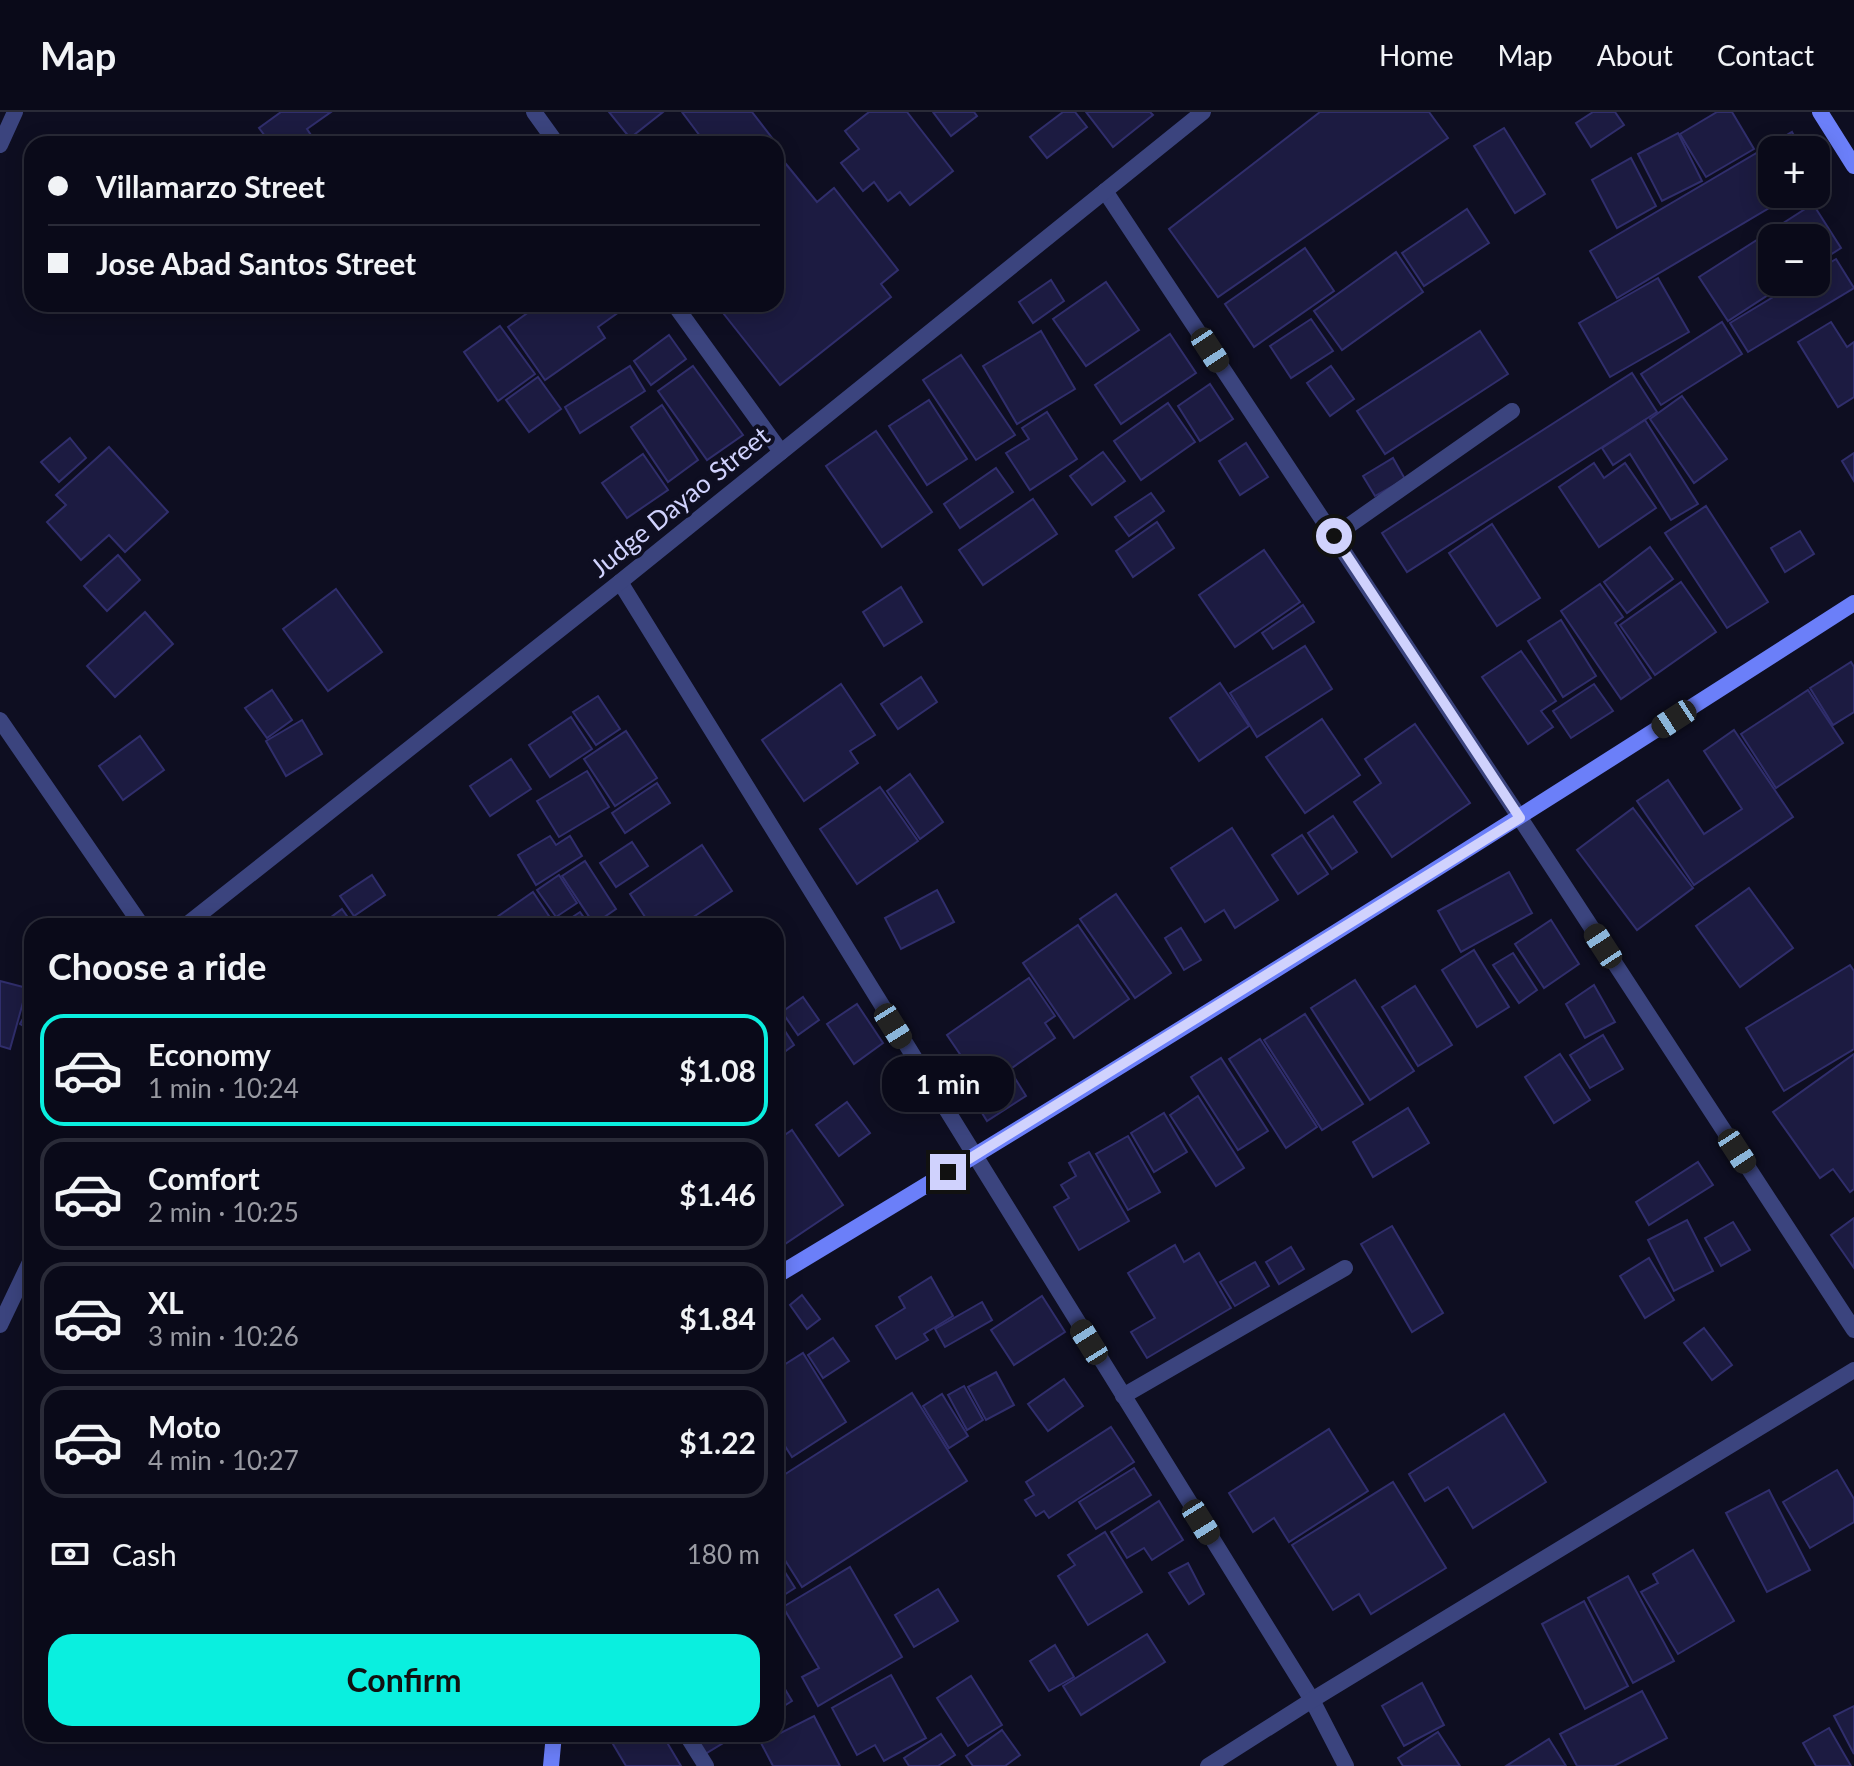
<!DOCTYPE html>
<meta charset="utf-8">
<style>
body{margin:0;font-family:Lato,sans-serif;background:#181826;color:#f1f3f6;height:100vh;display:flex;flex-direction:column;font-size:30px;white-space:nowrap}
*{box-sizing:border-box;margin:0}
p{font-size:26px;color:#999aa2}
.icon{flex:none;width:44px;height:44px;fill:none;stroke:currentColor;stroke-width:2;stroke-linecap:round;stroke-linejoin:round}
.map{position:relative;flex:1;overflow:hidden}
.details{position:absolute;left:24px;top:806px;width:760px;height:824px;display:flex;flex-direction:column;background:#0a0a19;border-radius:24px;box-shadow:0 4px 20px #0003,0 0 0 2px #2a2b38}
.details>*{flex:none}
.hud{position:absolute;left:24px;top:24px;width:760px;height:176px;border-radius:24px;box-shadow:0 4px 20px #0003,0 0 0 2px #2a2b38;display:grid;align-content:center;height:176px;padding:0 24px;background:#0a0a19}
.controls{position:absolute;left:1758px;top:24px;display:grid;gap:16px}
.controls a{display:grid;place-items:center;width:72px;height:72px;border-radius:16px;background:#0a0a19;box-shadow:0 4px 20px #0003,0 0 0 2px #2a2b38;font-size:40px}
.end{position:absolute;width:36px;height:36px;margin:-18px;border:10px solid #d0d2fd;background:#111;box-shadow:0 0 0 4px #111}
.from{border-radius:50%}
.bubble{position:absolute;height:56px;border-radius:24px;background:#0a0a19;box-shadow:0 4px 20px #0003,0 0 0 2px #2a2b38;font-size:26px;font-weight:700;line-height:56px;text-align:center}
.car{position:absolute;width:24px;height:48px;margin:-24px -12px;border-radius:10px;box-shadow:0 0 6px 2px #0007;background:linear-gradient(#222 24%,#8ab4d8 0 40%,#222 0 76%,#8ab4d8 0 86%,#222 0)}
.hud b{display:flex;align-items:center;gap:28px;height:76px;font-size:30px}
.hud b+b{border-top:2px solid #2a2b38}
.hud i{width:20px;height:20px;background:#f1f3f6}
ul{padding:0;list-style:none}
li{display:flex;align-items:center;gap:24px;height:112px;margin:0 16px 12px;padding:0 8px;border:4px solid #2a2b38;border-radius:24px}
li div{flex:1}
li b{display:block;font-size:30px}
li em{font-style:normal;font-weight:700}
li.current{border-color:#0aefdf}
li>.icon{width:72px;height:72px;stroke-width:1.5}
h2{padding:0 24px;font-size:36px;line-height:96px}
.pay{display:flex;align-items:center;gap:20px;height:88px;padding:0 24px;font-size:30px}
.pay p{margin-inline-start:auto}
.primary-button{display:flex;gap:16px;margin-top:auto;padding:16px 24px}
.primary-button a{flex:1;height:92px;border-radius:24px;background:#0aefdf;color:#111;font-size:32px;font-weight:700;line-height:92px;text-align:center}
header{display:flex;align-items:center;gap:48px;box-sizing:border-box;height:112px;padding:0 40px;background:#0a0a19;border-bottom:2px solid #2a2b38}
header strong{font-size:38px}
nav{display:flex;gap:44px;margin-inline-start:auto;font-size:28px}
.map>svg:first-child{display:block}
.building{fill:#1c1b41;stroke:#302e6c;stroke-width:2}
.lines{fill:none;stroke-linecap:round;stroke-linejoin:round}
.minor{stroke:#3b447e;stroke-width:16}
.tertiary{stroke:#3b447e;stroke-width:16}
.secondary{stroke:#6b7ff9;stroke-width:16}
.route{stroke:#d0d2fd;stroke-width:10}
.labels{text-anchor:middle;stroke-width:8;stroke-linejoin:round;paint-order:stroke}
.street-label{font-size:26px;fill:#d0d2fd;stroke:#0e0e21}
</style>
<header>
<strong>Map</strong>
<nav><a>Home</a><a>Map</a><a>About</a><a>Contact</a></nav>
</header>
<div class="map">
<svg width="1854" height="1654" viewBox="0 0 1854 1654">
<rect width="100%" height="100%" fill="#0e0e21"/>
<g class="building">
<polygon points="281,0 331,0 307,17 317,32 271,32 259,16"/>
<polygon points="609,0 663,0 630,26"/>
<polygon points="682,0 752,0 776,31 726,32 719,23 706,32"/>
<polygon points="869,0 907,0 953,59 910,93 900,80 888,89 874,70 863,79 841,51 859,37 845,19"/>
<polygon points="933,0 974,0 977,4 951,24"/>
<polygon points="1063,0 1075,0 1087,15 1047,46 1030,25"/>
<polygon points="1086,0 1150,0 1153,3 1113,35"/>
<polygon points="1320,0 1429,0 1448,26 1218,185 1169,117"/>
<polygon points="1593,0 1615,0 1624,13 1591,35 1576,11"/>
<polygon points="1717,0 1732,0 1754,37 1706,65 1680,22"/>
<polygon points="1504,16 1545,82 1515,101 1474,34"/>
<polygon points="1792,20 1802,38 1772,38 1772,82 1793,82 1617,186 1590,139"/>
<polygon points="1678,21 1702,69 1662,89 1638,42"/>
<polygon points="1631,46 1656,94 1617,116 1592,68"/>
<polygon points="786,52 817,90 834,76 898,158 881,172 891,185 780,273 716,192 776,192 776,60"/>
<polygon points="1813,92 1841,136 1816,152 1816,126 1772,126 1772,170 1788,170 1728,209 1699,165"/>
<polygon points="1467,97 1489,131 1424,174 1402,141"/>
<polygon points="1305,136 1334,179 1254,235 1225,192"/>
<polygon points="1396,140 1423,180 1342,238 1314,199"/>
<polygon points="1836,147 1854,176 1748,240 1730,211 1798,170 1816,170 1816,159"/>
<polygon points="1658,166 1689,220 1610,265 1579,211"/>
<polygon points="1051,168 1064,189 1033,211 1019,190"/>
<polygon points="1106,170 1139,218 1086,254 1053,207"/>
<polygon points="540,192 613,192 619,200 598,215 605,226 545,268 508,215"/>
<polygon points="1311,207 1333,239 1291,266 1270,234"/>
<polygon points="1722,210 1742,242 1661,293 1641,262"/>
<polygon points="1831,210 1847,235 1854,230 1854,285 1838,295 1798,230"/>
<polygon points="500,214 535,262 498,289 464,240"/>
<polygon points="1041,219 1075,277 1017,312 983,254"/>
<polygon points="1480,219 1508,262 1385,342 1357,299"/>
<polygon points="1170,222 1196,261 1121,312 1095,273"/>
<polygon points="669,223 686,247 651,273 634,249"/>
<polygon points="961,243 1015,323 976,348 923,268"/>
<polygon points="630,254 645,279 580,321 565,295"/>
<polygon points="693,254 743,323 707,348 658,279"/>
<polygon points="1331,254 1354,287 1330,304 1307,271"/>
<polygon points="1632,261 1657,300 1407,460 1382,421"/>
<polygon points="538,265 561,297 529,320 506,288"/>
<polygon points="1210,272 1233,307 1200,329 1178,294"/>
<polygon points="1682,284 1727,347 1694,371 1650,307"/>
<polygon points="929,288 967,347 927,373 889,314"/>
<polygon points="1168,291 1195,330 1141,368 1114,329"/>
<polygon points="662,293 698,348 668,370 631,315"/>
<polygon points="1047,300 1077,347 1030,378 1006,341 1029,327 1022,316"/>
<polygon points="1645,308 1698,392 1671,408 1630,342 1613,353 1602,336"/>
<polygon points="876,319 932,400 882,435 826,354"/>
<polygon points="70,326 86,346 59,370 41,350"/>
<polygon points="1246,331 1268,365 1240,383 1219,349"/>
<polygon points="109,335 168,400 125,440 109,423 81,448 47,410 66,393 56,383"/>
<polygon points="1103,340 1125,369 1092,393 1070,364"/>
<polygon points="1854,341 1854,369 1842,349"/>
<polygon points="643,342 668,378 627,406 602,371"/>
<polygon points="1393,346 1405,367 1375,384 1363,364"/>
<polygon points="1594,351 1604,366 1625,351 1656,396 1599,435 1559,375"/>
<polygon points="996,356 1013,380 960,416 944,392"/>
<polygon points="1151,381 1164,399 1129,424 1115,405"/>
<polygon points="1033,387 1057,422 983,473 959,438"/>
<polygon points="1706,394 1768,490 1727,516 1665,421"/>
<polygon points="1157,410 1174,436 1133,465 1116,439"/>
<polygon points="1492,412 1540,486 1497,514 1449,441"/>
<polygon points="1800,419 1814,442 1785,460 1771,436"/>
<polygon points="1650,435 1673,467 1627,501 1604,470"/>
<polygon points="1264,438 1300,490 1235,535 1199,483"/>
<polygon points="118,443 140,468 107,499 84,474"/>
<polygon points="1681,470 1716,520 1655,563 1620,513"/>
<polygon points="1600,472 1623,505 1615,511 1651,566 1621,587 1561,499"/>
<polygon points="901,475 922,510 884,534 863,500"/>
<polygon points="336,477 382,540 328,579 283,517"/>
<polygon points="1303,493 1314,510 1273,537 1262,521"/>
<polygon points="145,500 173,532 115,585 87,554"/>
<polygon points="1561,508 1596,564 1563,585 1528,529"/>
<polygon points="1305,534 1332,577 1257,625 1230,581"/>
<polygon points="1521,539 1556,589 1541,599 1553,615 1528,632 1482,565"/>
<polygon points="1851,550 1854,555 1854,600 1833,613 1810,576"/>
<polygon points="921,565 937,590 898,617 881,592"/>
<polygon points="1220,571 1249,614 1199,649 1170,606"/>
<polygon points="841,572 875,623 850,639 858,651 804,689 762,628"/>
<polygon points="1594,572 1613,599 1571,626 1553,599"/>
<polygon points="272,578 292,608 267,626 245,596"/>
<polygon points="1808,578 1843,631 1776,676 1741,622"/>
<polygon points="598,584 620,617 596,633 573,600"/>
<polygon points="571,605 592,637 550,665 529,633"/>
<polygon points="1322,607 1360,663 1305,701 1266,645"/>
<polygon points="302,608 322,642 286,664 266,629"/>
<polygon points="1415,612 1470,691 1392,745 1354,690 1381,671 1365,647"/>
<polygon points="1734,618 1793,705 1694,773 1637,689 1668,668 1704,722 1742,697 1704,639"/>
<polygon points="626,619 657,666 615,694 584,647"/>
<polygon points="140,624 164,658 123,688 99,654"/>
<polygon points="511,647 531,677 490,704 470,674"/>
<polygon points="587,659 609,695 559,725 537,689"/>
<polygon points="910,662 943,710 920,727 887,679"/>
<polygon points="657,671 670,691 625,721 612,701"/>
<polygon points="880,675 918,729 857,772 820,717"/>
<polygon points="1633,696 1693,776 1637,818 1577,738"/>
<polygon points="1333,704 1357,740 1332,757 1308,721"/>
<polygon points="1232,716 1278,788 1235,816 1224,798 1205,810 1171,756"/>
<polygon points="1302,723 1328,762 1298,782 1272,743"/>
<polygon points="550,724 556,733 570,724 582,744 536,773 518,743"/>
<polygon points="632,730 648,754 616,775 600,751"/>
<polygon points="702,733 732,779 680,814 651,814 630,782"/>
<polygon points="585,749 616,797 594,812 562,764"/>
<polygon points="1509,760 1532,801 1461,840 1438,799"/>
<polygon points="372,763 385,783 354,804 340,784"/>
<polygon points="559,763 577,791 556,805 537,778"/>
<polygon points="1749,776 1793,836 1740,875 1696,814"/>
<polygon points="937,778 954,810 901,837 885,806"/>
<polygon points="533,780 551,807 540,814 484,814"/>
<polygon points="1116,782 1171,861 1135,886 1080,807"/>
<polygon points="342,797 354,814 319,814"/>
<polygon points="580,800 590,814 559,814"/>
<polygon points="1551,808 1579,852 1544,876 1515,832"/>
<polygon points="1078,813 1129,887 1074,926 1023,851"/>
<polygon points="1181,816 1201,848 1184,858 1165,826"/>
<polygon points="1474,838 1509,895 1477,915 1442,858"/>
<polygon points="1513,841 1537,878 1519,891 1493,853"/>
<polygon points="1850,853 1854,859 1854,937 1784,979 1746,916"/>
<polygon points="1029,866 1055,904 1045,911 1055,926 983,976 947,923"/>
<polygon points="1355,868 1414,959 1370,988 1311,896"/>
<polygon points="0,869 27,876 10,937 0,934"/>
<polygon points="1594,873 1615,910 1585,926 1566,892"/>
<polygon points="1415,874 1452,933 1418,954 1382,895"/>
<polygon points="803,885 819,908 798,923 782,900"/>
<polygon points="32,891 32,919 20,912"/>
<polygon points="857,892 883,931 854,952 827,912"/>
<polygon points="1305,902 1363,992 1322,1018 1264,928"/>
<polygon points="776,905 794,933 776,946"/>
<polygon points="1603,923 1623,957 1590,976 1570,943"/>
<polygon points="1260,927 1317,1015 1286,1036 1229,947"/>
<polygon points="1560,942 1590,988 1554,1011 1525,965"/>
<polygon points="1854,942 1854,1077 1850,1080 1833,1057 1820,1066 1773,1000"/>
<polygon points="1221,946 1268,1019 1238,1038 1191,965"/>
<polygon points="1013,963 1026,984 987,1009 974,988"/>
<polygon points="1198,984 1244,1056 1216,1074 1170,1003"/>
<polygon points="847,990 870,1021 839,1044 816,1013"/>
<polygon points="1408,996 1429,1031 1373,1065 1353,1030"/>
<polygon points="1164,1001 1187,1040 1154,1060 1131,1021"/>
<polygon points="792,1018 843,1093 776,1138 776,1029"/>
<polygon points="1128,1024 1160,1080 1128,1098 1096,1042"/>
<polygon points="1089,1040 1129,1109 1079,1138 1054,1095 1069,1086 1061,1073 1076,1064 1069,1051"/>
<polygon points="1698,1050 1713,1073 1649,1113 1636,1090"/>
<polygon points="1854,1106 1854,1156 1831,1123"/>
<polygon points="1687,1108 1713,1159 1674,1179 1648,1128"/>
<polygon points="1733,1110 1750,1138 1721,1154 1705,1126"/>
<polygon points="1392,1114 1443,1201 1412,1220 1361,1132"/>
<polygon points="1175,1133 1184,1150 1199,1141 1231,1196 1147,1246 1131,1220 1155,1206 1128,1161"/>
<polygon points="1291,1135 1304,1157 1279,1172 1266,1150"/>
<polygon points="1649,1146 1674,1188 1645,1206 1620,1164"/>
<polygon points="1255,1150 1269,1174 1235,1194 1220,1170"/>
<polygon points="931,1165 953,1204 924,1222 928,1228 896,1247 876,1214 905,1196 899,1185"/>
<polygon points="802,1183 820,1207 807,1217 790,1193"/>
<polygon points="1042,1184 1065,1220 1014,1253 991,1218"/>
<polygon points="982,1190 992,1208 945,1235 935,1217"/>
<polygon points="1704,1216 1732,1253 1712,1268 1684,1231"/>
<polygon points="833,1226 849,1249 823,1266 808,1243"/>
<polygon points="803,1241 846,1310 792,1345 776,1320 776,1258"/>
<polygon points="996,1260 1014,1293 986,1308 968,1275"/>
<polygon points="1064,1267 1083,1294 1048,1319 1028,1292"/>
<polygon points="964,1274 983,1308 967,1318 948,1283"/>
<polygon points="912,1281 967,1369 802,1475 776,1434 776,1368"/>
<polygon points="942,1282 968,1324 949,1336 923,1294"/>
<polygon points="1504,1302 1546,1370 1473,1416 1448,1375 1425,1389 1409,1362"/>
<polygon points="1111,1315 1134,1350 1049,1406 1044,1399 1036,1404 1025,1388 1034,1383 1026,1370"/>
<polygon points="1329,1317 1368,1379 1289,1430 1274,1406 1253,1420 1229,1381"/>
<polygon points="1134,1356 1151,1383 1096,1417 1079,1390"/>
<polygon points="1837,1358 1854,1387 1854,1410 1810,1436 1783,1390"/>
<polygon points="1393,1370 1446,1456 1371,1502 1359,1482 1333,1498 1292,1433"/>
<polygon points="1769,1378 1810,1458 1767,1480 1726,1401"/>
<polygon points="1159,1389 1183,1428 1152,1448 1144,1436 1127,1446 1111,1420"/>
<polygon points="1105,1420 1142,1480 1088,1513 1058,1464 1075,1453 1068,1443"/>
<polygon points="1693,1438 1734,1509 1678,1542 1641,1480 1658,1471 1653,1462"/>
<polygon points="776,1446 795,1476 776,1488"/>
<polygon points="1188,1451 1204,1482 1189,1492 1169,1461"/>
<polygon points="850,1455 902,1545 818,1594 802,1565 819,1556 783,1495"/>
<polygon points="1628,1464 1674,1549 1633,1571 1588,1486"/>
<polygon points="938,1477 958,1509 914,1535 895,1503"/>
<polygon points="1584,1489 1628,1574 1585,1597 1542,1512"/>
<polygon points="1147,1522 1165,1550 1081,1603 1063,1574"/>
<polygon points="1055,1533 1074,1565 1049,1579 1030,1549"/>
<polygon points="776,1562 792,1589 776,1599"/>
<polygon points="891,1563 926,1626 884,1649 875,1633 857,1643 832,1596"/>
<polygon points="971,1564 1002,1613 968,1634 937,1586"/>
<polygon points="1422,1571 1444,1613 1404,1634 1382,1594"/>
<polygon points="1642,1579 1667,1626 1614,1654 1577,1654 1560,1622"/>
<polygon points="1854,1594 1854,1642 1834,1604"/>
<polygon points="814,1604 840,1654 773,1654 761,1631"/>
<polygon points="1829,1616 1851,1654 1816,1654 1803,1631"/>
<polygon points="1002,1618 1020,1643 1005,1654 973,1654 966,1644"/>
<polygon points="1438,1620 1460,1654 1403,1654 1398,1646"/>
<polygon points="607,1622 662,1622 681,1654 626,1654"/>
<polygon points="693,1622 738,1622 705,1642"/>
<polygon points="941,1622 955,1643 938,1654 909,1654 904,1646"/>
<polygon points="1549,1627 1566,1654 1506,1654"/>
</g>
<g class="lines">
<g class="minor">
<polyline points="534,0 557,32"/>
<polyline points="1105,79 1520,706 1854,1218"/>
<polyline points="674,192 781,340"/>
<polyline points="1334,424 1512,299"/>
<polyline points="620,470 1312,1588 1346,1654"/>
<polyline points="0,1213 32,1146"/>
<polyline points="1123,1284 1345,1156"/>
<polyline points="686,1622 706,1654"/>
<polyline points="1208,1654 1312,1588 1854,1258"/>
</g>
<g class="tertiary">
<polyline points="0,33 15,0"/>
<polyline points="0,608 142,814"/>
<polyline points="185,814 620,470 1203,0"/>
</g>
<g class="secondary">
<polyline points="1820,0 1854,54"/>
<path d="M776,1164C1139,946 1498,720 1854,491"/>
<polyline points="551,1654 554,1622"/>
</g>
</g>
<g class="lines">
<polyline class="route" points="948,1060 1520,706 1334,424"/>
</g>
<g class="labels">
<g class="street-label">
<text transform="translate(680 390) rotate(-39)" y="9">Judge Dayao Street</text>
</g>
</g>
</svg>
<div class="controls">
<a>+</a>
<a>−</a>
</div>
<i class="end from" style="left:1334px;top:424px"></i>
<i class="end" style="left:948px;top:1060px"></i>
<div class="bubble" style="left:882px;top:944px;width:132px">1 min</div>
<i class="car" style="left:1210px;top:238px;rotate:147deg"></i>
<i class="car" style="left:1674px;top:607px;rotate:237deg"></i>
<i class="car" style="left:1603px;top:834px;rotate:327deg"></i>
<i class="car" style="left:893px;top:914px;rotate:148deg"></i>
<i class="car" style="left:1737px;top:1039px;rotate:147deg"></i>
<i class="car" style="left:1089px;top:1230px;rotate:328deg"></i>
<i class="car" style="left:1201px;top:1410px;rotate:148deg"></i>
<div class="hud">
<b><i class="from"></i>Villamarzo Street</b>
<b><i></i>Jose Abad Santos Street</b>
</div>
<section class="details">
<h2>Choose a ride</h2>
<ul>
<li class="current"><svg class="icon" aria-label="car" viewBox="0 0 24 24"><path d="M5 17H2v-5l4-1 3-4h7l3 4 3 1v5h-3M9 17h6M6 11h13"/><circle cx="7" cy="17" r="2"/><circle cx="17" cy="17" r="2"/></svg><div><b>Economy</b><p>1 min · 10:24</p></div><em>$1.08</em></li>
<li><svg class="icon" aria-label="car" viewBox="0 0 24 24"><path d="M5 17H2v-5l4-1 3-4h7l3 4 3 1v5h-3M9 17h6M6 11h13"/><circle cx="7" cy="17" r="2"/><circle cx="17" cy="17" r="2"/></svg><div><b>Comfort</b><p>2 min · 10:25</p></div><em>$1.46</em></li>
<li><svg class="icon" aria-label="car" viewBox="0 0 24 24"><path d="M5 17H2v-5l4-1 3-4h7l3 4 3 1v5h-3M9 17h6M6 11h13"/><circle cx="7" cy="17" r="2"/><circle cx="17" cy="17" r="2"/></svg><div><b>XL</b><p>3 min · 10:26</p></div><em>$1.84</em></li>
<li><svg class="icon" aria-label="car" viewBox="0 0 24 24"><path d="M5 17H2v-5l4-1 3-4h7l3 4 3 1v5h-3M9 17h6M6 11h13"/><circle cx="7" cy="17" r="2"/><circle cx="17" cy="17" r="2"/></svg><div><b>Moto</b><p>4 min · 10:27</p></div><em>$1.22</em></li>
</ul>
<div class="pay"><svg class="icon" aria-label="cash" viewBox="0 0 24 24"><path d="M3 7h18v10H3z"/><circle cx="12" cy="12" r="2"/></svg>Cash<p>180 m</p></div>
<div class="primary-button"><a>Confirm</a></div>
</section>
</div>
